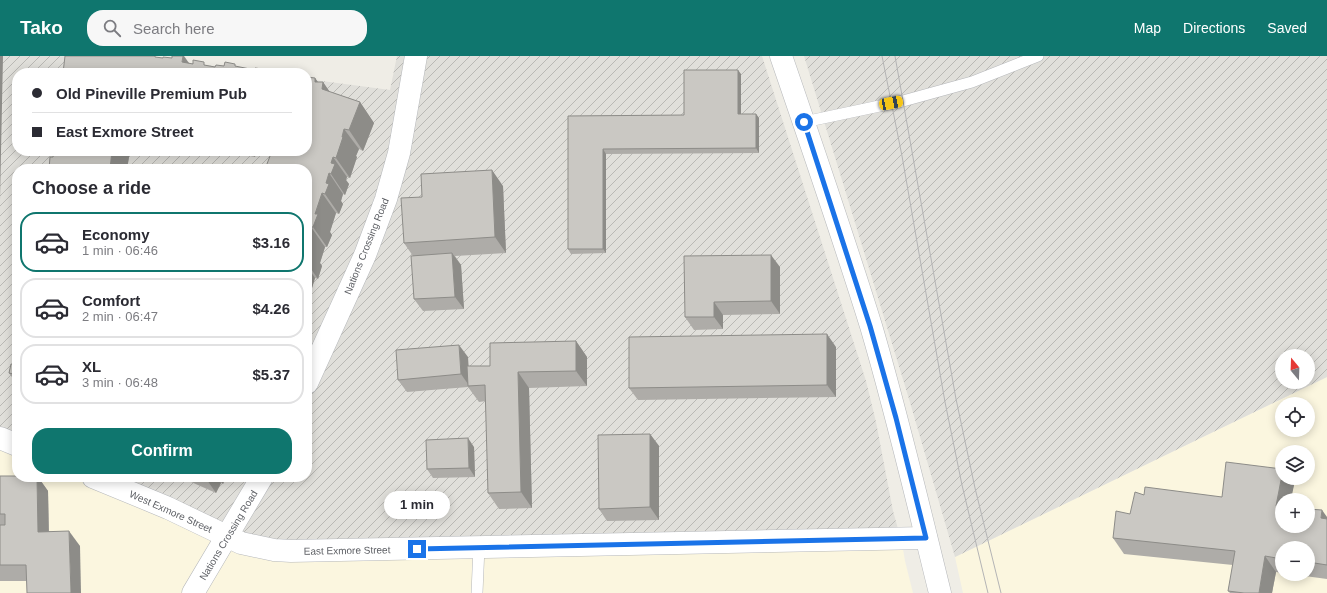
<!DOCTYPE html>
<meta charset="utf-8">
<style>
body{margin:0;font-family:Arial,sans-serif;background:#f7f7f7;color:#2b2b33;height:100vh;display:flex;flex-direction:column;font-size:15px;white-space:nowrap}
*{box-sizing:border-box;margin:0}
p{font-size:13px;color:#7c7c81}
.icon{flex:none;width:22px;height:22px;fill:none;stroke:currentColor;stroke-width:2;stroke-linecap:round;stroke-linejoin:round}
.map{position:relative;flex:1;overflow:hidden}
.sheet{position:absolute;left:12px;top:108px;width:300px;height:318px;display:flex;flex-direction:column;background:#fff;border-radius:16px;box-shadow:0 2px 10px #0003}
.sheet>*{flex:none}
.top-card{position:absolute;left:12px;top:12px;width:300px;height:88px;border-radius:16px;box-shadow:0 2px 10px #0003;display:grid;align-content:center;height:88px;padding:0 20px;background:#fff}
.needle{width:26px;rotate:341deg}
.fabs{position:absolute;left:1275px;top:293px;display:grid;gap:8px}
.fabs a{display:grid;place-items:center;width:40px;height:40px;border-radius:50%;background:#fff;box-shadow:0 2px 10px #0003;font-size:20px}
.end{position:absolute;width:18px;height:18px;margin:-9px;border:5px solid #1a73e8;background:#fff;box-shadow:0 0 0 2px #fff}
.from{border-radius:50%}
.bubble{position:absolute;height:28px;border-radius:14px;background:#fff;box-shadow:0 2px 10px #0003;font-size:13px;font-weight:700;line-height:28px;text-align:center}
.car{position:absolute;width:12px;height:24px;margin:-12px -6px;border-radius:5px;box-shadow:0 0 3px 1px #0007;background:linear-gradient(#f5c518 24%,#345 0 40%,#f5c518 0 76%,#345 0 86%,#f5c518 0)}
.top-card b{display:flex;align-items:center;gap:14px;height:38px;font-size:15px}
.top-card b+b{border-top:1px solid #e1e1e2}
.top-card i{width:10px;height:10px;background:#2b2b33}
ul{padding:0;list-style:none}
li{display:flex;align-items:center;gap:12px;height:60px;margin:0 8px 6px;padding:0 12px;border:2px solid #e1e1e2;border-radius:16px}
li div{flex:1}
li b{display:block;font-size:15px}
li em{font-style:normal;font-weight:700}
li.on{border-color:#0f766e}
li>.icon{width:36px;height:36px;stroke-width:1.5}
h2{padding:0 20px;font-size:18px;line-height:48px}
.cta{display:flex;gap:8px;margin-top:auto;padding:8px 20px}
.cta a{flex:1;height:46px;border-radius:16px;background:#0f766e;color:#fff;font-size:16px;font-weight:700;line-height:46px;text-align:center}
header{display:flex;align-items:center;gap:24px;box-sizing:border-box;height:56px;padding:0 20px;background:#0f766e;color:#fff}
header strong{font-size:19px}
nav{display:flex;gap:22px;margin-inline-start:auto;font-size:14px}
.search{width:280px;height:36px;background:#f7f7f7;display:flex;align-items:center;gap:10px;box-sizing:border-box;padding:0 14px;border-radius:16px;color:#7c7c81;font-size:15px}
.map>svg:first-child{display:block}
.commercial{fill:#fbf6df;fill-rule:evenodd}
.industrial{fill:url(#industrial-furrows);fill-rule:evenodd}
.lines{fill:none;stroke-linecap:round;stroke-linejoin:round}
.service-casing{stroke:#b6b8bb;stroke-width:12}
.minor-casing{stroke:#b6b8bb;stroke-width:23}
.tertiary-casing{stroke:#b6b8bb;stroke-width:23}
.service{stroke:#fff;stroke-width:11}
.minor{stroke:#fff;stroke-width:22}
.tertiary{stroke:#fff;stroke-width:22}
.tram{stroke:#b4b4b5;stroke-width:1}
.wall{fill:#aeaca8}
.shaded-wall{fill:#8d8c88}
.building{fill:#cac8c3;stroke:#8d8c88}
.route{stroke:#1a73e8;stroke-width:5}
.labels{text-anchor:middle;stroke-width:3;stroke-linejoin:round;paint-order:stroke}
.street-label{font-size:10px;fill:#5e6065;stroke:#fff}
</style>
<header>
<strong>Tako</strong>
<div class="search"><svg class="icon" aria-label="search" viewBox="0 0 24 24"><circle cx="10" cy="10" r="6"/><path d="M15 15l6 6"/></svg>Search here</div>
<nav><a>Map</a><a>Directions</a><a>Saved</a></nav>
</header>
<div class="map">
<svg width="1327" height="537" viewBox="0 0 1327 537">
<defs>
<pattern id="industrial-furrows" width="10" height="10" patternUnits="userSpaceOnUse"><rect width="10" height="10" fill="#e0dfda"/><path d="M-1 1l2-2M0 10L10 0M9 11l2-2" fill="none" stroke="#b9b8b4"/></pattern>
</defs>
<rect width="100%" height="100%" fill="#efede6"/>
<g class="commercial">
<path d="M1327,321V537H963L955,501ZM1282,348H1308V374H1282ZM1282,396H1308V422H1282ZM1282,444H1308V470H1282ZM1282,492H1308V518H1282Z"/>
<polygon points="0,385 17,392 17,421 84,421 902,487 905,505 913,537 0,537"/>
</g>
<g class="industrial">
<polygon points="0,0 139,0 264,17 17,17 17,95 307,95 307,23 390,34 397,0 762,0 866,325 876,366 893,455 902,487 257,496 84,421 307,421 307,113 17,113 17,392 0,385"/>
<path d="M804,0H1327V321L955,501L909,343ZM1282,300H1308V326H1282Z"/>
</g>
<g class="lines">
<g class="service-casing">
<g id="service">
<polyline points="804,66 903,45 972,26 1038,0"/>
<polyline points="477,537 479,491"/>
</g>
</g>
<g class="minor-casing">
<g id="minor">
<polyline points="307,327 365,199 386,143 399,97 416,0"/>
<polyline points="0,382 17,389"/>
<polyline points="93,421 168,452 241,487 274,494 291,495 926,482"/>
<polyline points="193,537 262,421"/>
</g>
</g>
<g class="tertiary-casing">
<path id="tertiary" d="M781,0C812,90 843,180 871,270C897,358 918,448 940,537"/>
</g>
<use href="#service" class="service"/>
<use href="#minor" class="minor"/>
<use href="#tertiary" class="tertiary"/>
<g class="tram">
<polyline points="882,0 902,100 945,346 962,429 988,537"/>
<polyline points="895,0 956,343 975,432 1001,537"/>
</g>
</g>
<g class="wall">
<polygon points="741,18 741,58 756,58 759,62 759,97 606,98 606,197 571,198 568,193 568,60 684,59"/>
<polygon points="315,22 318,26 323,26 330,36 360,46 374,67 363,95 359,93 356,100 357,101 350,122 347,121 346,124 349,128 345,139 343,138 341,145 343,148 339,158 336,157 330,176 332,179 327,191 325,191 320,207 322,210 318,223 315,222 312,232 310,231 309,234 312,238 308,249 307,249 307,113 271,98 256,95 255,101 245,99 242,96 236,95 235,99 224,97 223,100 211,98 209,95 307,95"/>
<polygon points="51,95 130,95 127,113 49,113 53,101 54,99"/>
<polygon points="503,130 506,197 455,200 461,209 464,253 423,255 414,243 413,200 404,187 422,141"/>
<polygon points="780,211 780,258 723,259 723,273 694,274 685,261"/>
<polygon points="576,285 587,301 587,330 529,332 532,452 499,453 488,437 486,345 479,346 468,331 407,336 398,324 468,301 468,310 490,310"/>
<polygon points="836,291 836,341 638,344 629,332"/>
<polygon points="17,301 17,328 9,317 15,309"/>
<polygon points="650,378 659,390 659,464 607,465 599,453"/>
<polygon points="474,391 475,421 433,422 427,413"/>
<polygon points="0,420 38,421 48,435 49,475 80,490 26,525 0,525"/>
<polygon points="185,421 226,421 223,428 221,427 216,437 189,425 186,421"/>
<polygon points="1282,422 1289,422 1294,429 1282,470 1327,461 1327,523 1290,518 1308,518 1308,492 1282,492 1282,517 1276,516 1272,537 1230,537 1228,535 1233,509 1124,498 1113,482 1130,458 1222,441"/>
</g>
<g class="shaded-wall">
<polygon points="0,0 3,0 0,144"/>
<polygon points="183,0 184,0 196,17 182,6"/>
<polygon points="738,14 741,18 741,63 738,58"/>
<polygon points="315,22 322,32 323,26 337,47 336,54 315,26"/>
<polygon points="360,46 374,67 363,95 349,74"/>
<polygon points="756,58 759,62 759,97 756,92"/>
<polygon points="344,73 359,93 356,100 357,101 350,122 336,102"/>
<polygon points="603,93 606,98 606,197 603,193"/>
<polygon points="112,95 130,95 127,113 110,113"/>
<polygon points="220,95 223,95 224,97 223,100"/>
<polygon points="232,95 236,95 235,99"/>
<polygon points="250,95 256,95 255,101"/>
<polygon points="333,101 347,121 346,124 349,128 345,139 331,118 331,107"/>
<polygon points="492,114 503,130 506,197 495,181"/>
<polygon points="329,117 343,138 341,145 343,148 339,158 325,138 326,127"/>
<polygon points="322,137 336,157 330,176 332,179 327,191 313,171 315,158"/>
<polygon points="311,171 325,191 320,207 322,210 318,223 307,207 307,184"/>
<polygon points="452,197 461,209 464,253 455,241"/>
<polygon points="771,199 780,211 780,258 771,245"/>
<polygon points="307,210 315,222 312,232 307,225"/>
<polygon points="307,227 310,231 309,234 312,238 308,249 307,247"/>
<polygon points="714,246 723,259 723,273 714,261"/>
<polygon points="827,278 836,291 836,341 827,329"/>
<polygon points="576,285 587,301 587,330 576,315"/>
<polygon points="459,289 468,301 470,331 461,318"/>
<polygon points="518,316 529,332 532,452 521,436"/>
<polygon points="650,378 659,390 659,464 650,451"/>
<polygon points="468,382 474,391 475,421 469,412"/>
<polygon points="1282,419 1282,422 1289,422 1294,429 1291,444 1282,444 1282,458 1276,450"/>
<polygon points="37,421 38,421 48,435 49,491 38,476"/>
<polygon points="205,421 216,421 221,427 216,437"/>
<polygon points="218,421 226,421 223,428"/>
<polygon points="1322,454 1327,461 1327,471 1321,462"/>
<polygon points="69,475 80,490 81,537 71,537"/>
<polygon points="1265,500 1276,516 1272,537 1259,537"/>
</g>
<g class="building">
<polygon points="65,0 155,0 155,1 163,2 163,1 172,2 172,0 183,0 182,6 193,8 193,4 204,6 204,9 215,11 216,9 224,10 225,6 235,8 235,10 255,14 255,12 290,17 63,17"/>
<polygon points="684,14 738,14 738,58 756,58 756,92 603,93 603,193 568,193 568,60 684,59"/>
<polygon points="307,21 315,22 315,26 323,26 322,33 360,46 349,74 344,73 342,81 343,81 336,102 333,101 331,107 335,108 331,118 329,117 326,127 329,128 325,138 322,137 315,158 318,158 313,171 311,171 307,184 307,113 265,113 272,95 276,96 276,95 307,95"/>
<polygon points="54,95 112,95 110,113 49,113 50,101 53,101"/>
<polygon points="492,114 495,181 404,187 401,142 422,141 421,118"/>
<polygon points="452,197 455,241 414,243 411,200"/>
<polygon points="771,199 771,245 714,246 714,261 685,261 684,200"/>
<polygon points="827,278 827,329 629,332 629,281"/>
<polygon points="576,285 576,315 518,316 521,436 488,437 485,329 468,330 467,310 490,310 490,287"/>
<polygon points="459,289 461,318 398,324 396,294"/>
<polygon points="17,301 17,309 15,309"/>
<polygon points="11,308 17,309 17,319 9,317"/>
<polygon points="650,378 650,451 599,453 598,379"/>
<polygon points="468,382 469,412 427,413 426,384"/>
<polygon points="1226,406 1282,413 1282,419 1276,450 1282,450 1282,470 1308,470 1308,453 1322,454 1321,462 1327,463 1327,509 1308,506 1308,492 1282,492 1282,503 1265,500 1259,537 1244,537 1228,535 1235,495 1113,482 1116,455 1130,458 1135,436 1144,439 1145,431 1222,441"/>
<polygon points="0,420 17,420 17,421 37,421 38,476 69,475 71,537 27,537 26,509 0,509 0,469 5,469 5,458 0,458"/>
</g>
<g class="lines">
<polyline class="route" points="417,493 926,482 896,362 870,270 804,66"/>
</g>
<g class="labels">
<g class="street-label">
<text transform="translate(366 190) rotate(-68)" y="4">Nations Crossing Road</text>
<text transform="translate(171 455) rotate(24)" y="4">West Exmore Street</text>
<text transform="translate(228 479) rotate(-59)" y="4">Nations Crossing Road</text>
<text transform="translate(347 494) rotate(-1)" y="4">East Exmore Street</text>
</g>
</g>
</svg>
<div class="fabs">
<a><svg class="needle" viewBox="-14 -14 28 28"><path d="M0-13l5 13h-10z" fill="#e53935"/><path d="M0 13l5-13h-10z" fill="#7c7c81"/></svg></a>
<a><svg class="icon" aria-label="locate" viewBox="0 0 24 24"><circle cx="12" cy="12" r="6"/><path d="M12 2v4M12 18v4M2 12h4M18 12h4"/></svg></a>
<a><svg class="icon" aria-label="layers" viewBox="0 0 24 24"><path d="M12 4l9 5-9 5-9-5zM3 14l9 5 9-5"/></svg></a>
<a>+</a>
<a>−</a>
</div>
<i class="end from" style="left:804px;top:66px"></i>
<i class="end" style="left:417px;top:493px"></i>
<div class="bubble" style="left:384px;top:435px;width:66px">1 min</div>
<i class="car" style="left:891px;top:47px;rotate:79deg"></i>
<div class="top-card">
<b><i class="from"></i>Old Pineville Premium Pub</b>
<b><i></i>East Exmore Street</b>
</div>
<section class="sheet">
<h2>Choose a ride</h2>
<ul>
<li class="on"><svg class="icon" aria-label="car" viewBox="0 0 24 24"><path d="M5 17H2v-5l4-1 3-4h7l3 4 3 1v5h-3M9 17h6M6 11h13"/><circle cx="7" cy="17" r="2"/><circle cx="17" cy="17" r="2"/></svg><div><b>Economy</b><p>1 min · 06:46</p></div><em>$3.16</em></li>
<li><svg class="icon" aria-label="car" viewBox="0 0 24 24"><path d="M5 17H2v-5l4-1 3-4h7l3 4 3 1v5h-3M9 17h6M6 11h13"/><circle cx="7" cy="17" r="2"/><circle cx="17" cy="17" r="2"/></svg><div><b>Comfort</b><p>2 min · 06:47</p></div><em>$4.26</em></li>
<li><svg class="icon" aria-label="car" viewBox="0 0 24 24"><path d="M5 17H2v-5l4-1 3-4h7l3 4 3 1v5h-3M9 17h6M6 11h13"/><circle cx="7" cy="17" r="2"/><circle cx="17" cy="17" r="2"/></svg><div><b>XL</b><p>3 min · 06:48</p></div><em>$5.37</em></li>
</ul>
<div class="cta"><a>Confirm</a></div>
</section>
</div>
